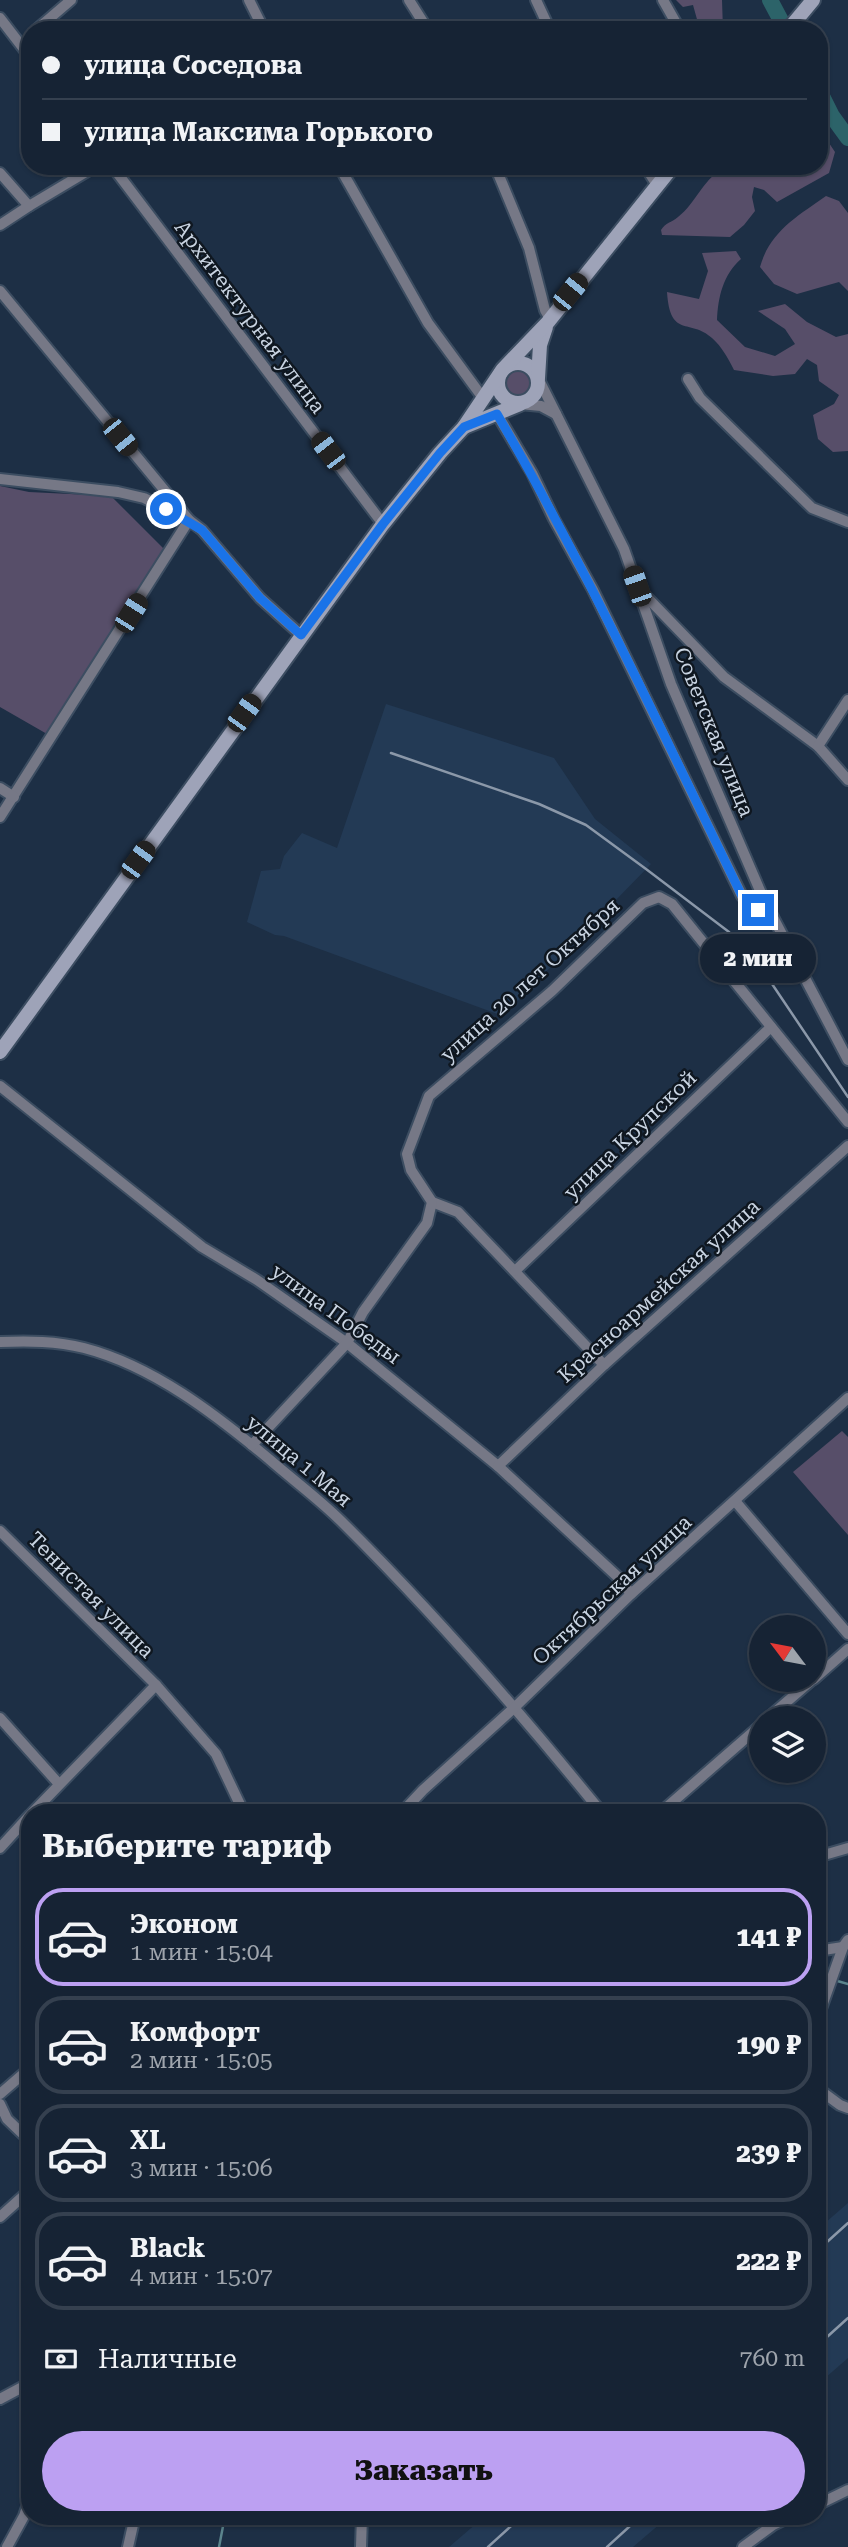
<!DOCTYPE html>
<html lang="ru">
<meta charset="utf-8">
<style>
body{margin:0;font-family:"Roboto Serif",serif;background:#232f40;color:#f1f3f6;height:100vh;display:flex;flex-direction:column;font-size:26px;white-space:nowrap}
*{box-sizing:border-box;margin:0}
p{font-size:23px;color:#9ea4ac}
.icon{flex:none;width:38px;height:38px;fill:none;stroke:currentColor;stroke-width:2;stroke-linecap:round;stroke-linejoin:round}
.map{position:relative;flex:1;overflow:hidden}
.drawer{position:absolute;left:21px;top:1804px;width:805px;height:721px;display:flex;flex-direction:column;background:#162334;border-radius:28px;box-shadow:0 2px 5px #0004,0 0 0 2px #35404f}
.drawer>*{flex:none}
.guide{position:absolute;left:21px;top:21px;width:807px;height:154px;border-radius:28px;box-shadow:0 2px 5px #0004,0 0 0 2px #35404f;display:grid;align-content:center;height:154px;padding:0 21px;background:#162334}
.needle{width:46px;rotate:302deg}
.controls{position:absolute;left:749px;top:1615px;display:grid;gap:14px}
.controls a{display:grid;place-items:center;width:77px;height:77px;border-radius:50%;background:#162334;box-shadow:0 2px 5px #0004,0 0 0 2px #35404f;font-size:35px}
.end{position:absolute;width:32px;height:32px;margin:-16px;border:9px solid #1a73e8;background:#fff;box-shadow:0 0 0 4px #fff}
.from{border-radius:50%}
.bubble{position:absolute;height:49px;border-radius:24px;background:#162334;box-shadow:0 2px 5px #0004,0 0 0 2px #35404f;font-size:23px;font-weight:800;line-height:49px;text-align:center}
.car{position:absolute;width:21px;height:42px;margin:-21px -10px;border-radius:9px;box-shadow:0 0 5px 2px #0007;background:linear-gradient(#222 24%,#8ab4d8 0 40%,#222 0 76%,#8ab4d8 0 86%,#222 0)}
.guide b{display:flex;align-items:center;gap:24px;height:66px;font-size:26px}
.guide b+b{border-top:2px solid #35404f}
.guide i{width:18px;height:18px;background:#f1f3f6}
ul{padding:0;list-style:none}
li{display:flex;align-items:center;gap:21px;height:98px;margin:0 14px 10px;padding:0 7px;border:4px solid #35404f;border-radius:28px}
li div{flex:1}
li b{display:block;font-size:26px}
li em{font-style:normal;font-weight:800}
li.selected{border-color:#bca0f2}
li>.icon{width:63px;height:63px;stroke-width:1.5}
h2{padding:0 21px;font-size:32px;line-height:84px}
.pay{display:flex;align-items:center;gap:18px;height:77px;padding:0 21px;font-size:26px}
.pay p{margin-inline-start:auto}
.button{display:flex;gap:14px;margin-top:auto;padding:14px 21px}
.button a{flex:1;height:80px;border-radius:42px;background:#bca0f2;color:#111;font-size:28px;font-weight:800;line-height:80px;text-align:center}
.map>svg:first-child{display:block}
.built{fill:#233a55}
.green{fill:#574e69}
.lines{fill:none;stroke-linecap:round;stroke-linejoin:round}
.stream{stroke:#5b858d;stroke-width:2.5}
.river{stroke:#2c6369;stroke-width:16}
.street-casing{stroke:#3c4d61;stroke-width:14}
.secondary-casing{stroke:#3c4d61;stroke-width:18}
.street{stroke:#767886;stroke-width:10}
.secondary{stroke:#9ea3b8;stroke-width:14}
.rail{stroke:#8b98a9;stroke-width:2.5}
.route{stroke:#1a73e8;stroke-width:9}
.labels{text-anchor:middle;stroke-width:5;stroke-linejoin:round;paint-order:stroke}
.street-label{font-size:21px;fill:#c9d4e2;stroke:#0f1720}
</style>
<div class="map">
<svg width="848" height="2547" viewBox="0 0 848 2547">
<rect width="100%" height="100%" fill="#1d2f45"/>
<g class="built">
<polygon points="386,704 554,758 595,819 651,864 503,1016 284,936 275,935 247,922 261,871 280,869 284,856 302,833 337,848"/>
<polygon points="848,2203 848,2358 817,2385 817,2230"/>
<polygon points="484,2517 484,2516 668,2517 633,2547 449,2547"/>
</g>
<g class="green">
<polygon points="676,0 722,0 723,30 700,30 693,5 683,7"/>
<path d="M819,121L823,134L835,152L829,173L777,202L764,190L754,187L752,197L755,211L744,225L730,237L662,235L661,230C666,222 671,223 678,217C696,203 702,181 722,169L742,176L754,166H819Z"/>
<path d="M826,196L839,201L848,213V291L839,282L797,294L774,284L760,267C770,231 798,216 826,196Z"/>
<path d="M736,251L741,259C723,275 718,297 717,320L745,347L775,356L795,344L785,329L758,311L785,304L807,322L836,337L848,334V451L833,452L818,439L813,415L834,404L839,395L819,381L817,365L807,359L795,374L773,376L734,370C728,358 722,347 712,338C690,318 670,339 667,292L699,299L708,271L702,253Z"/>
<circle cx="518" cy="382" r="15"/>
<polygon points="0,486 29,492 111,496 165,550 47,734 0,707"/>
<polygon points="842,1431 848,1437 848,1535 793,1472"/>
</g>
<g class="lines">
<g class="stream">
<polyline points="817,1977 828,1978"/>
<polyline points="834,1980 848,1984"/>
<polyline points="219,2547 225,2516"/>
</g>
<g class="river">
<polyline points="770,0 786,30"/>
<polyline points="819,90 832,116 848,138"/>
</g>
<g class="street-casing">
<g id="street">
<polyline points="249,0 264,30"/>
<polyline points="409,0 428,30"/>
<polyline points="536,0 550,30"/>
<polyline points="663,0 680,30"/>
<polyline points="0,18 30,57"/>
<polyline points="36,30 71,0"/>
<polyline points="112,166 383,524"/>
<polyline points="339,166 428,323 483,398"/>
<polyline points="495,166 529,248 545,310 550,319"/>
<polyline points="645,166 657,185"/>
<polyline points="0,173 29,206"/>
<polyline points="0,225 29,206 96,166"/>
<polyline points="0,291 189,520 202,530 260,598 301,635"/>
<polyline points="538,378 624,549 671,684 764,900 848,1060"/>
<polyline points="688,379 700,398 812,508 848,522"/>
<polyline points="520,404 541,406 556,414"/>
<polyline points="497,414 532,473 554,519 593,590 742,896 770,919"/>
<polyline points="0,479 118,492 144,498 189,520 0,817"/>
<polyline points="639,589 724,677 818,746 848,780"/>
<polyline points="818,746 848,700"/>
<polyline points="0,788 14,797"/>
<polyline points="0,1086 202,1247 257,1280 347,1343 498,1466 619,1578 631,1594"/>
<polyline points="432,1202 458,1212 604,1365"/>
<polyline points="515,1271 771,1027"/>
<path d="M0,1342C29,1341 56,1341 84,1348C153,1366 215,1414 269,1459C293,1480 319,1499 341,1521C434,1613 520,1712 602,1813"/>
<polyline points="252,1445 347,1343 363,1312 427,1223 432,1202 411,1170 407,1154 429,1096 552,991 643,903 659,897 672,904 848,1122"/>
<polyline points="498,1466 604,1365 848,1146"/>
<polyline points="735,1501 848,1634"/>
<polyline points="0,1531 156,1685"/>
<polyline points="814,1679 848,1649"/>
<polyline points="0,1718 59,1784"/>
<polyline points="768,1718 812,1680"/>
<polyline points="32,1813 156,1685 216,1754 244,1813"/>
<polyline points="406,1813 408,1806 423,1790 515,1707 631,1594 848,1398"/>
<polyline points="660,1813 761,1725"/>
<polyline points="0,1848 30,1815"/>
<polyline points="817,1857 848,1848"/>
<polyline points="817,1951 843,1947"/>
<polyline points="817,2020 843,1947 848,1940"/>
<polyline points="817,2088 840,2105 848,2108"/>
<polyline points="0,2094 30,2068"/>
<polyline points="0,2104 7,2119 30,2141"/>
<polyline points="0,2217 30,2190"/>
<polyline points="0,2399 30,2383"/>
<polyline points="817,2505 848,2490"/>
<polyline points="7,2547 24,2516 30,2498"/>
<polyline points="128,2547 135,2516"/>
<polyline points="361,2547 362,2516"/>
<polyline points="743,2547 773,2525 792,2516"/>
</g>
</g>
<g class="secondary-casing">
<g id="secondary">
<polyline points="788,30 813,0"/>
<circle cx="518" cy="383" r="20"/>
<polyline points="538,378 540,345 546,327"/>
<polyline points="464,427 520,404"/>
<polyline points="0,1052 383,524 440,453 464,427 503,369 548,322 673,166"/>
</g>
</g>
<use href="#street" class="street"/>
<use href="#secondary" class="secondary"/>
<g class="rail">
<polyline points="391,753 539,804 586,825 646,869 729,932 762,969 848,1097"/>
<polyline points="817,2251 848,2223"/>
<polyline points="817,2346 848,2318"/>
<polyline points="488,2547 522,2516"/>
<polyline points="607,2547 641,2516"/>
</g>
</g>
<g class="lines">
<path class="route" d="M166,509L202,530L260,598L301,635L383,524L440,453L464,427L497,414C587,569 663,734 742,896L758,910"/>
</g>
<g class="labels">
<g class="street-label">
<text transform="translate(250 317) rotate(53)" y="7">Архитектурная улица</text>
<text transform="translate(714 732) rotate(68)" y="7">Советская улица</text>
<text transform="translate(530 980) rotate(-42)" y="7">улица 20 лет Октября</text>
<text transform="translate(630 1135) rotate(-44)" y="7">улица Крупской</text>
<text transform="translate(659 1291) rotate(-42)" y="7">Красноармейская улица</text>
<text transform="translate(336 1314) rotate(36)" y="7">улица Победы</text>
<text transform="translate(299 1461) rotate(40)" y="7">улица 1 Мая</text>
<text transform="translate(612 1590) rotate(-43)" y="7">Октябрьская улица</text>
<text transform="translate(91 1595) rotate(45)" y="7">Тенистая улица</text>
</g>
</g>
</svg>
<div class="controls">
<a><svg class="needle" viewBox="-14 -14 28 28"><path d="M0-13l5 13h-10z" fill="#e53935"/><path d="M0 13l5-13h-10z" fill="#9ea4ac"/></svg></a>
<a><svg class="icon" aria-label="layers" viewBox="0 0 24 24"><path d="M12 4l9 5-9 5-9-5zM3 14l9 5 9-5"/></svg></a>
</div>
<i class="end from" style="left:166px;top:509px"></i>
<i class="end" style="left:758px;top:910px"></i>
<div class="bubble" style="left:700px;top:934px;width:116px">2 мин</div>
<i class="car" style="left:570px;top:292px;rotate:39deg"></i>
<i class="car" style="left:120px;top:437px;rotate:141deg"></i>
<i class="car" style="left:328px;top:451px;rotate:323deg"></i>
<i class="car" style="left:637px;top:586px;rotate:341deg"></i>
<i class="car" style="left:131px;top:613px;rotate:32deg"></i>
<i class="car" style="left:244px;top:713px;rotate:36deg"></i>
<i class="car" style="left:138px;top:860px;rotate:36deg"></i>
<div class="guide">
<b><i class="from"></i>улица Соседова</b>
<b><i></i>улица Максима Горького</b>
</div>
<section class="drawer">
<h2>Выберите тариф</h2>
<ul>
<li class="selected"><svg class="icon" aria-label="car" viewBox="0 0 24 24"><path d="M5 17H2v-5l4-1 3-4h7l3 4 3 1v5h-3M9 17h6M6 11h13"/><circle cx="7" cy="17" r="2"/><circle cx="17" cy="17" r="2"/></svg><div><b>Эконом</b><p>1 мин · 15:04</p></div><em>141 ₽</em></li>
<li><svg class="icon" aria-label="car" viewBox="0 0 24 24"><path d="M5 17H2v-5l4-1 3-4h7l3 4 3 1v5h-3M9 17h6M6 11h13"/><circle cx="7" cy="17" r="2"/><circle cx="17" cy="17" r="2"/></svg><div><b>Комфорт</b><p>2 мин · 15:05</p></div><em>190 ₽</em></li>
<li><svg class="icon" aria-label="car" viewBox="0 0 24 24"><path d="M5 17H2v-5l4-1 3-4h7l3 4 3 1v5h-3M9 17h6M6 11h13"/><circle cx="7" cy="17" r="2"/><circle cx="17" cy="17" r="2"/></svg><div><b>XL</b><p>3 мин · 15:06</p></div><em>239 ₽</em></li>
<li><svg class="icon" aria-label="car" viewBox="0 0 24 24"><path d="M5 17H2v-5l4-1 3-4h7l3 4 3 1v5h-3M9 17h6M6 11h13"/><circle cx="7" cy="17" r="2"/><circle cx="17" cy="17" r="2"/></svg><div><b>Black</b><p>4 мин · 15:07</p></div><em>222 ₽</em></li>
</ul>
<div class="pay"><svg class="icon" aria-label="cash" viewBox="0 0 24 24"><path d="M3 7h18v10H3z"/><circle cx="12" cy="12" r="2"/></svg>Наличные<p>760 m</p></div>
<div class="button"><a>Заказать</a></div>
</section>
</div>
